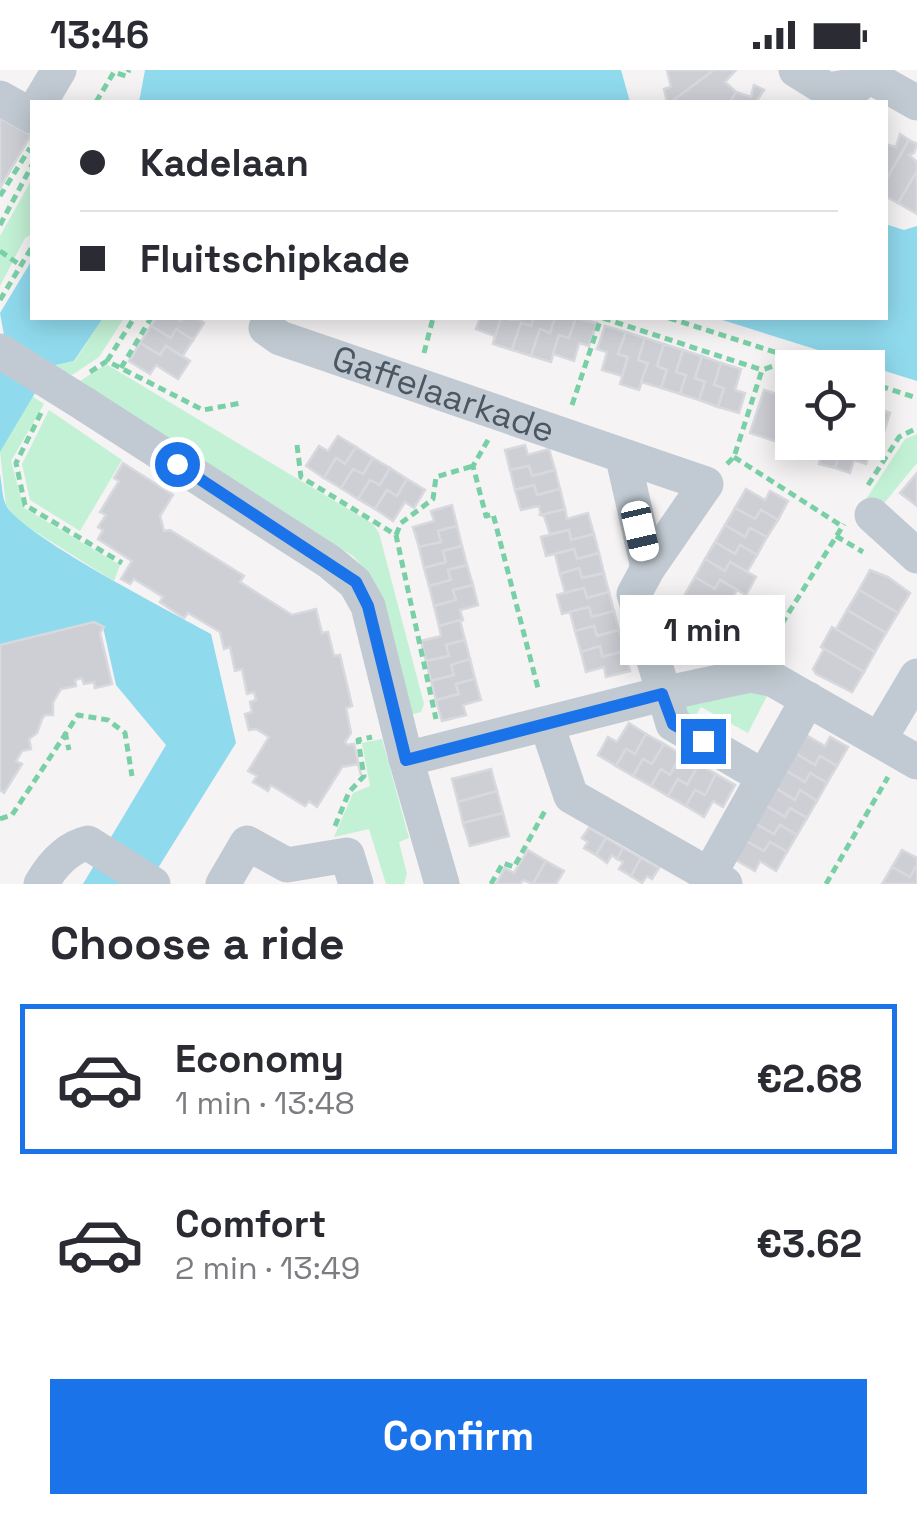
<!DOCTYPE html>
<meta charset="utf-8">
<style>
body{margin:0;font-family:"Space Grotesk",sans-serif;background:#f7f7f7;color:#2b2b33;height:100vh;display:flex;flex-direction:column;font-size:38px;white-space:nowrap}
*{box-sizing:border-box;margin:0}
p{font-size:32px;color:#7c7c81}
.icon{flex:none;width:55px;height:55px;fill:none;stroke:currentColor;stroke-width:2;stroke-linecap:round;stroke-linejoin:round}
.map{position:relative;height:814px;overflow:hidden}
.panel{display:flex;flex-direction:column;background:#fff;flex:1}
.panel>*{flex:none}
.top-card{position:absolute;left:30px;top:30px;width:858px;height:220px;border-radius:0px;box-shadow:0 5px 25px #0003;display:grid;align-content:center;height:220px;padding:0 50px;background:#fff}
.controls{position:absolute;left:775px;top:280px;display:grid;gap:20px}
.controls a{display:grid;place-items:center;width:110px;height:110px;border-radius:0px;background:#fff;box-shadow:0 5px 25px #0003;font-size:50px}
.end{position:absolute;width:45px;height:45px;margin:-22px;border:12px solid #1a73e8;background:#fff;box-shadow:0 0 0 5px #fff}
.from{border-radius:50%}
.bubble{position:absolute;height:70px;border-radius:0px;background:#fff;box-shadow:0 5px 25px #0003;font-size:32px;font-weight:800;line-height:70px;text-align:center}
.car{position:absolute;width:30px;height:60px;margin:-30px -15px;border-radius:12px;box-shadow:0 0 8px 2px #0007;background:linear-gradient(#fff 24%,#345 0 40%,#fff 0 76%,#345 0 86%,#fff 0)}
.top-card b{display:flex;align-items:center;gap:35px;height:95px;font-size:38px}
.top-card b+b{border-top:2px solid #e1e1e2}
.top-card i{width:25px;height:25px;background:#2b2b33}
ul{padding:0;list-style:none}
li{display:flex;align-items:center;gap:30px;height:150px;margin:0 20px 15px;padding:0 30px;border:5px solid transparent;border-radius:0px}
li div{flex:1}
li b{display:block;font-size:38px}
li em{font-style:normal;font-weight:800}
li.current{border-color:#1a73e8}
li>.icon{width:90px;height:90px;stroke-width:1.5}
h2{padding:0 50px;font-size:45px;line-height:120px}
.cta{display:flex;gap:20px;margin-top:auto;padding:20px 50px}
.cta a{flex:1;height:115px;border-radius:0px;background:#1a73e8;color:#fff;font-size:40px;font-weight:800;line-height:115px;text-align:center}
.status{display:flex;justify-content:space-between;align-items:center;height:70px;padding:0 50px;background:#fff;direction:ltr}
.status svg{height:28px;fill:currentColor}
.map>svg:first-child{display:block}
.green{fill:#c3f1d5}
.water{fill:#90daee}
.building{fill:#cdcfd5;stroke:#d7d9de;stroke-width:2.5}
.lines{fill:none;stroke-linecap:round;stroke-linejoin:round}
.path{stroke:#7ad0a6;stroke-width:5;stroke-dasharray:8 5;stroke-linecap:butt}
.minor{stroke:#c1cad2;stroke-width:35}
.minor-bridge{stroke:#c1cad2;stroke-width:35}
.route{stroke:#1a73e8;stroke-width:12}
.labels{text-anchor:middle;stroke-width:10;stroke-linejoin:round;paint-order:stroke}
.street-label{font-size:35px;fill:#4a5661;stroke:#fff}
</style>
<div class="status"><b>13:46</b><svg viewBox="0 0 49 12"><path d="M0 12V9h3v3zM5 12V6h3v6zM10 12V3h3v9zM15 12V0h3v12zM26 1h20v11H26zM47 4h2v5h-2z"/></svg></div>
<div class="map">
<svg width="917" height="814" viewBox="0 0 917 814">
<rect width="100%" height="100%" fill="#f5f3f3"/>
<g class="green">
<polygon points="32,109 32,164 25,168 0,216 0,166"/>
<polygon points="103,248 124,248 99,287 72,305 51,296 75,291"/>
<polygon points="106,294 373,454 379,463 424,634 421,642 410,645 367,502 353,486 80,311"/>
<polygon points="32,326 44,334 11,391 24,438 120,495 114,511 18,451 6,435 0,382"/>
<polygon points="49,340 122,390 80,461 30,430 22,394"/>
<polygon points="917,364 917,393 885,432 872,438 863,434 905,369"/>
<polygon points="729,619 768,624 748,663 701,637 690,654 671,640"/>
<polygon points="382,669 409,768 399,772 407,804 404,814 386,814 369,759 334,767 353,723 370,716 362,673"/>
</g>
<g class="water">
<polygon points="145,0 621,0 630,32 139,32"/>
<polygon points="885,154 904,160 917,156 917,311 716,248 885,248"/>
<polygon points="32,190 32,248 103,248 74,291 51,296 0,382 0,272 4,265 0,243"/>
<path d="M0,404C2,414 2,427 6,435C19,464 175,544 211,564L236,673L148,814H83L166,675L116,615L103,557L94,552L0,575Z"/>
</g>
<g class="building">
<polygon points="667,0 714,0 671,32 667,32 664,19 671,17"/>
<polygon points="714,0 736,0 725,12 736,22 730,32 671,32"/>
<polygon points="754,15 764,20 756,32 730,32 736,22 751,27"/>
<polygon points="0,48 31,65 0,118"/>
<polygon points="900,64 909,70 885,112 885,74 896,77"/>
<polygon points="909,70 917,74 914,83 909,85 917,92 917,101 898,133 885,126 885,112"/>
<polygon points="917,101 917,144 898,133"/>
<polygon points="156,248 176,248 181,251 183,248 196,248 204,253 193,270 176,259 171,268 151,256"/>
<polygon points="480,248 501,248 493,274 495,266 476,259"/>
<polygon points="501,248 512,250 534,248 531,256 521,253 512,280 493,274"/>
<polygon points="534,248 555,248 550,263 540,259 531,286 512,280 521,253 531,256"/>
<polygon points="555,248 576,248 569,268 559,265 551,292 531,286 540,259 550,263"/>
<polygon points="576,248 597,253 589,276 579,273 574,291 553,284 559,265 569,268"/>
<polygon points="151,256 171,268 176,259 193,270 182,287 166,276 160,285 140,273"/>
<polygon points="605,256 626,262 618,284 628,287 622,306 602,300 607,282 597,279"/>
<polygon points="626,262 645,268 638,290 648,293 639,320 620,314 628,287 618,284"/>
<polygon points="645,268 664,274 657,296 667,300 661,318 641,312 648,293 638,290"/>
<polygon points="140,273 160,285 166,276 190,291 178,309 156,295 150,304 129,291"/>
<polygon points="664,274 683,280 676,302 686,305 680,324 661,318 667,300 657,296"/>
<polygon points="683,280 702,286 695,308 705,312 699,330 680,324 686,305 676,302"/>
<polygon points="702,286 721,293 714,315 724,318 718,337 699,330 705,312 695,308"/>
<polygon points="721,293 741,299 735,320 745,323 739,343 718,337 724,318 714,315"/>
<polygon points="764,320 792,329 792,357 787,375 750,363"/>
<polygon points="868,334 890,343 881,372 868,370"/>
<polygon points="338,366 356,377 345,394 336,388 324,408 306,396 319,376 328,381"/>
<polygon points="868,370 873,372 866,394 854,390 850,403 835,398 843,372"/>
<polygon points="813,372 843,372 835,398 819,394 823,380 811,377"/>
<polygon points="525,375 528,385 549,379 555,400 532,406 529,396 510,400 505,380"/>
<polygon points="356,377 373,388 363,404 353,399 341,418 324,408 336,388 345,394"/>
<polygon points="373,388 390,398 380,415 370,410 358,429 341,418 353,399 363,404"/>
<polygon points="123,393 173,425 160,446 164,461 170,460 244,506 240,512 292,545 316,539 322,563 328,562 334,586 340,585 352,636 346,638 351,663 345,672 347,675 354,674 361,705 358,694 342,697 317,737 309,731 305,736 271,715 268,721 253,712 257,706 248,701 269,667 256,659 249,660 245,644 252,642 250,632 256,630 254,622 247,624 242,599 235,601 230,577 224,579 220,562 188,543 184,548 160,532 163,527 134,509 130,514 121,509 132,491 98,469 103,460 98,457 106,445 100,442 119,411 114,408"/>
<polygon points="529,396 532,406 555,400 560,419 537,425 534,415 515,420 510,400"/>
<polygon points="390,398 407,409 397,426 387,420 375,439 358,429 370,410 380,415"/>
<polygon points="917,403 917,436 900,423"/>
<polygon points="407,409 425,420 414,438 405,432 393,451 375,439 387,420 397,426"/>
<polygon points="534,415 537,425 560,419 565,439 541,445 539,436 521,440 515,420"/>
<polygon points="746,419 765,430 770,421 788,431 778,450 761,440 755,449 735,438"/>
<polygon points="452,435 457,456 438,461 441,472 419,477 413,457 434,451 431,441"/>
<polygon points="735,438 755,449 761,440 778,450 767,467 750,458 745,467 725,455"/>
<polygon points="565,439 567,449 588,443 594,464 571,470 569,460 550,464 544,446 541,445"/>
<polygon points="725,455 745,467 750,458 767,467 757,485 740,475 735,484 715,472"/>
<polygon points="457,456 462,476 443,481 446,492 424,498 419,477 441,472 438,461"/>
<polygon points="569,460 571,470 594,464 599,483 577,489 574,479 546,486 541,467"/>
<polygon points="715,472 735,484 740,475 757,485 747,502 730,492 725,501 705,489"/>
<polygon points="462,476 467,495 448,500 451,510 429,516 424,498 446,492 443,481"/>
<polygon points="574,479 577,489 599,483 604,503 582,508 579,498 560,504 555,484"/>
<polygon points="705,489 725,501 730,492 756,507 746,525 720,510 715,519 695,507"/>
<polygon points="467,495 473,515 453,520 456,530 434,536 429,516 451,510 448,500"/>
<polygon points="579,498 582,508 604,503 609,522 587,528 584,518 565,523 560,504"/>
<polygon points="870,500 888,507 910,523 898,543 859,520"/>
<polygon points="695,507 715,519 720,510 737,520 726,538 710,529 705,538 684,526"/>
<polygon points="473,515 478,535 460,540 463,550 439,556 434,536 456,530 453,520"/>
<polygon points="584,518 587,528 609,522 614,541 592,547 589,537 562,544 557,525"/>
<polygon points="859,520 898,543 886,563 847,540"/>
<polygon points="589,537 592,547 614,541 619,560 597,566 594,556 575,561 570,542"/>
<polygon points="678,539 705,555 713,542 735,555 727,569 716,563 703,587 664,564"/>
<polygon points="847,540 886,563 875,582 836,559"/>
<polygon points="460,550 465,570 446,575 449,586 426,591 421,571 441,566 439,556"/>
<polygon points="94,552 104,557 100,563 112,614 95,618 94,612 84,614 82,608 75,610 76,616 61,619 53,632 53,645 45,645 42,649 37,663 29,669 31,679 22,681 16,691 22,694 4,723 0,720 0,575"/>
<polygon points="594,556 597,566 619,560 625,581 602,587 600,576 581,582 575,561"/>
<polygon points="832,557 875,582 864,602 821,577"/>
<polygon points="465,570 470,589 451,595 454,605 431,611 426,591 449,586 446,575"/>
<polygon points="600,576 602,587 625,581 630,601 606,607 604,597 586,602 581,582"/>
<polygon points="824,579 864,602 852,622 816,604 813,599"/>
<polygon points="470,589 475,609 456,614 459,624 436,630 431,611 454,605 451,595"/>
<polygon points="475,609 481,630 463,635 466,645 442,651 436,630 459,624 456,614"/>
<polygon points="629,653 646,664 635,684 626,679 616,696 598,685 608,667 617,672"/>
<polygon points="646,664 664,674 652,694 643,689 633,706 616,696 626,679 635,684"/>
<polygon points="806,665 825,676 830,667 848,677 837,696 820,686 815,695 795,683"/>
<polygon points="664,674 681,684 670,705 661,699 651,716 633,706 643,689 652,694"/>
<polygon points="795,683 815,695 820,686 837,696 827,713 810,703 805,712 785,700"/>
<polygon points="681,684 699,694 687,715 678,709 668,726 651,716 661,699 670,705"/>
<polygon points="699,694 716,704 705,725 695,720 686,736 668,726 678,709 687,715"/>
<polygon points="491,699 497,721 458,732 452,709"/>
<polygon points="785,700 805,712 810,703 827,713 817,731 800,720 795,730 775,718"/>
<polygon points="716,704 735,715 723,737 713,731 704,747 686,736 695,720 705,725"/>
<polygon points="775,718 795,730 800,720 817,731 807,748 790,738 785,747 765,735"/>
<polygon points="497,721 503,743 463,753 458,732"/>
<polygon points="765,735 785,747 790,738 807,748 797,765 780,755 774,764 754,753"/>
<polygon points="503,743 509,766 470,776 463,753"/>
<polygon points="754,753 774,764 780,755 797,765 787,782 770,772 764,781 744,770"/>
<polygon points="589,758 606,768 596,785 584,778 588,772 582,768"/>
<polygon points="606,768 623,778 617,789 612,785 607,793 596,785"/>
<polygon points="744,770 764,781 770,772 787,782 776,801 760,791 755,801 734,789"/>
<polygon points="623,778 641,788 631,806 619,799 623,792 617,789"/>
<polygon points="528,780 546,791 533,814 523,810 520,814 496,814 505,798 514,803"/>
<polygon points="902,780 917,788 917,799 915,798 910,807 892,797"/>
<polygon points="641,788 659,798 652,809 647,806 642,813 631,806"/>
<polygon points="546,791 564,801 556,814 533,814"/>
<polygon points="892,797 910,807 915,798 917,799 917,814 882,814"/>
</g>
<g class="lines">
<g class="path">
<polyline points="96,32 114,2 126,6 129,0"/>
<polyline points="0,126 30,78"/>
<polyline points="0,155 32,95"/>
<polyline points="0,181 20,195"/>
<polyline points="0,230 32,177"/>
<polyline points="603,248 762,300"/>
<polyline points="669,248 824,298"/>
<polyline points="424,283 433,248"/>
<polyline points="107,291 134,248"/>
<polyline points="121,298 151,248"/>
<polyline points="90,302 107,291 203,340 241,333"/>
<polyline points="868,312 917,328"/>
<polyline points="572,335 601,248"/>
<polyline points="41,343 16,393 25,435 122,493"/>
<polyline points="488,370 473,396 486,446 493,444 539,622"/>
<polyline points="297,375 301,407 396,465 436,649"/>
<polyline points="734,387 842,456"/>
<polyline points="727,394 734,387 762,300 796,288"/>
<polyline points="868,415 899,367 917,358"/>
<polyline points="396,465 401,453 433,429 436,407 473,396"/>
<polyline points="836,466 863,482"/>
<polyline points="768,576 844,454"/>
<polyline points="65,662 69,680"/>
<polyline points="0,749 12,745 78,645 108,650 125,663 132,706"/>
<polyline points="335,756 349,722 364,706 358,670 372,667"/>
<polyline points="491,814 503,793 514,797 546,739"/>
<polyline points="826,814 888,707"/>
</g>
<g class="minor">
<polyline points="796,0 828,20 858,15 868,0"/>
<polyline points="866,4 917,33"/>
<polyline points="0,28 32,46"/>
<polyline points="40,32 59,0"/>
<path id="s1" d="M266,258L280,268L706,414L648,498L634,524L673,654L764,707L709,805"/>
<polyline points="86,335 330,492 355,513 368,536 406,689 442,814"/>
<polyline points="623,388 648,498"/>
<polyline points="872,445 917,486"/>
<polyline points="547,655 571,726 725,814"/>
<polyline points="879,670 917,606"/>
<polyline points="406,689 662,624 751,605 774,610 917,692"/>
<polyline points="764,707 808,629"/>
<path d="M41,814C52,795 66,778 88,773L153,814"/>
<polyline points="223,814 247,773 287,795 347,785 356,814"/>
</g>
<polyline class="minor-bridge" points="0,281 86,335"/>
</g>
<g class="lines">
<polyline class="route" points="177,394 356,512 368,536 406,690 662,624 673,654 703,671"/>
</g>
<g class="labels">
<g class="street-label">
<text dy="12" stroke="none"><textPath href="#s1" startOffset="190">Gaffelaarkade</textPath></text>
</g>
</g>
</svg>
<div class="controls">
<a><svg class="icon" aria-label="locate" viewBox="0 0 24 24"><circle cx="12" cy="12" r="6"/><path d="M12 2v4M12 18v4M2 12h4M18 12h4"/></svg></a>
</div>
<i class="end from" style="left:177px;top:394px"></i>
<i class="end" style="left:703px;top:671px"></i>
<div class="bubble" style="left:620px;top:525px;width:165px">1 min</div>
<i class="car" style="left:640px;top:461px;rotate:167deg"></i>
<div class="top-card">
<b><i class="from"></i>Kadelaan</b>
<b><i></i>Fluitschipkade</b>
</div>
</div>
<section class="panel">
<h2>Choose a ride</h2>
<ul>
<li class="current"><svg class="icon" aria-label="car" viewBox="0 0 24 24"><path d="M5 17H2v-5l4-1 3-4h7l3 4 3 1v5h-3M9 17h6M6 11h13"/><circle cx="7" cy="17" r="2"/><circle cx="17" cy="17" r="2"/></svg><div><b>Economy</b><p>1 min · 13:48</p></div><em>€2.68</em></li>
<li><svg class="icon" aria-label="car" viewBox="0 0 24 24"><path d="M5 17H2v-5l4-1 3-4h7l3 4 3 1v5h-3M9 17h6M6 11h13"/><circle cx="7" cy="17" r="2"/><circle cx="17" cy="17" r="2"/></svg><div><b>Comfort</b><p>2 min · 13:49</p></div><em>€3.62</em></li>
</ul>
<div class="cta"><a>Confirm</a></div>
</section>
